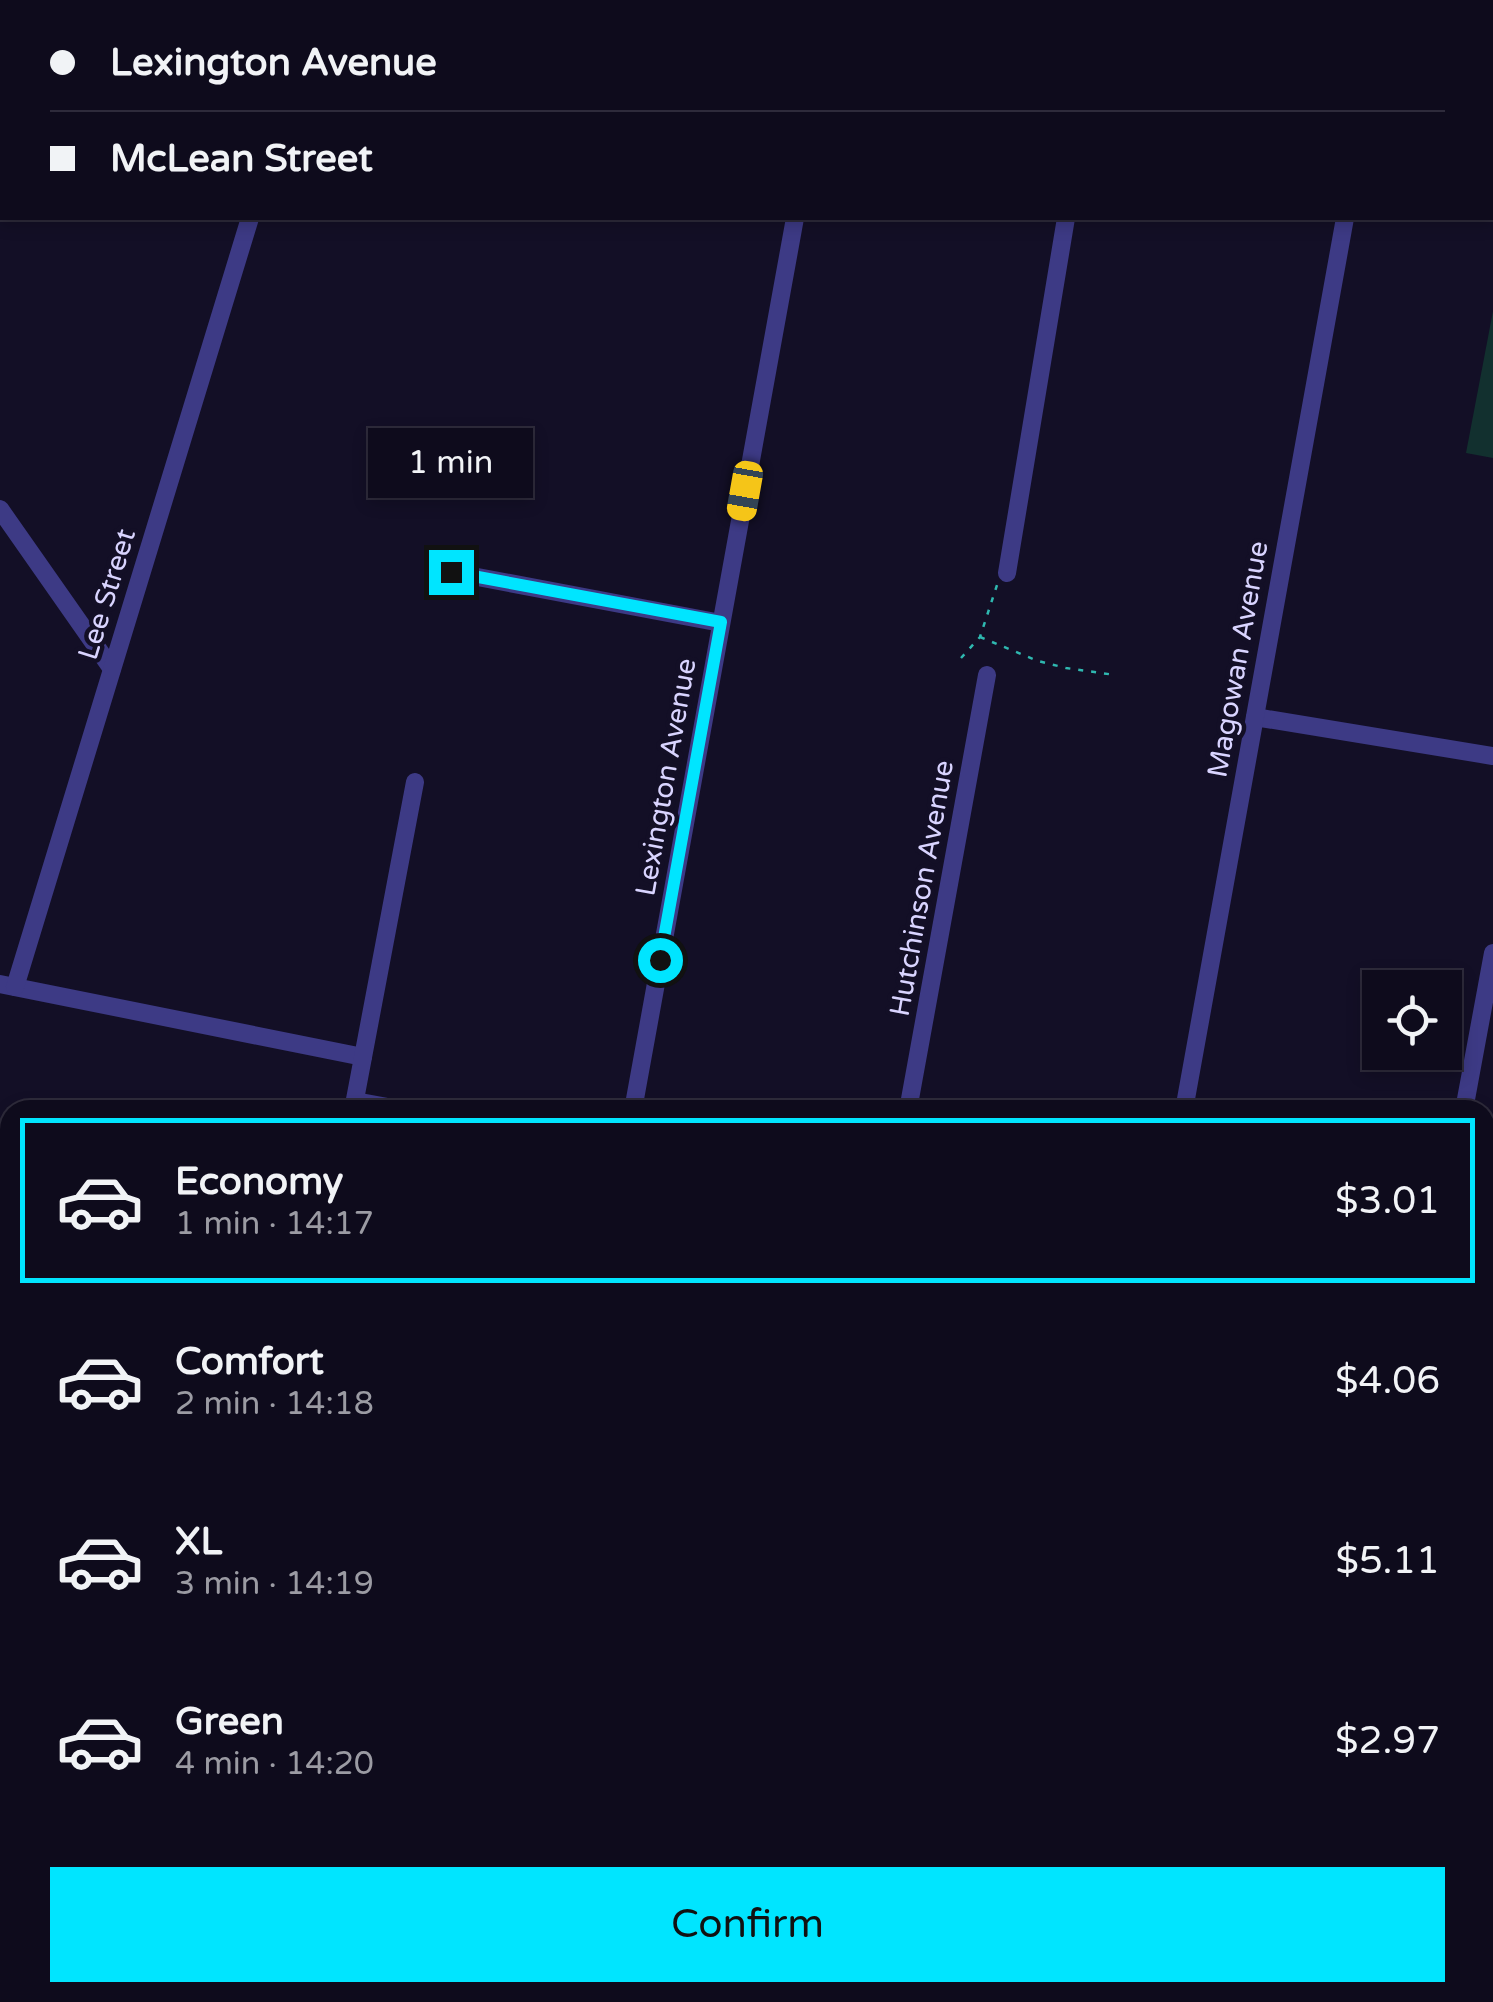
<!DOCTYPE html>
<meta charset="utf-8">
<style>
body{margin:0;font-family:"Varela Round",sans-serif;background:#171425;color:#f1f3f6;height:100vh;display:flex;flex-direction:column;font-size:38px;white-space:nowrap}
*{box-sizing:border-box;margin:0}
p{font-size:32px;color:#9b9ba3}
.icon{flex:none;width:55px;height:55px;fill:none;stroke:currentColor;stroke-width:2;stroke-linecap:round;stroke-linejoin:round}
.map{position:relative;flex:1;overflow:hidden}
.details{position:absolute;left:0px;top:1100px;width:1495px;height:902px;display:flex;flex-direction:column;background:#0e0b1c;border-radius:30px 30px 0 0;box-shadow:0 5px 15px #0003,0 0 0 2px #2e2b3b}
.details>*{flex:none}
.banner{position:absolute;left:0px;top:0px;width:1495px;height:220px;box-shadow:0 5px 15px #0003,0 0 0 2px #2e2b3b;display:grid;align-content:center;height:220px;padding:0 50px;background:#0e0b1c}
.fabs{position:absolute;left:1362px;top:970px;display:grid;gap:20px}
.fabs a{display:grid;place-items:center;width:100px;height:100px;border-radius:0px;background:#0e0b1c;box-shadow:0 5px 15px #0003,0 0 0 2px #2e2b3b;font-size:50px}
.end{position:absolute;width:45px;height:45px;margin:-22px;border:12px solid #00e5ff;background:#111;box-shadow:0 0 0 5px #111}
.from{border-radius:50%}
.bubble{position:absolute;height:70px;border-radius:0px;background:#0e0b1c;box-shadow:0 5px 15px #0003,0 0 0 2px #2e2b3b;font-size:32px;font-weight:600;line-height:70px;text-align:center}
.car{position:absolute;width:30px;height:60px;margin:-30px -15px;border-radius:12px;box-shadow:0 0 8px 2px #0007;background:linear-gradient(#f5c518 24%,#345 0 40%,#f5c518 0 76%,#345 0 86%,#f5c518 0)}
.banner b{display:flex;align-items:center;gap:35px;height:95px;font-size:38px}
.banner b+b{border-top:2px solid #2e2b3b}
.banner i{width:25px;height:25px;background:#f1f3f6}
ul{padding:18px 0 0;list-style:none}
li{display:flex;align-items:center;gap:30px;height:165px;margin:0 20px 15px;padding:0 30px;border:5px solid transparent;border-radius:0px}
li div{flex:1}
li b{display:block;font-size:38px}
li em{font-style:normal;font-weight:600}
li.active{border-color:#00e5ff}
li>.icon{width:90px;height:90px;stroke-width:1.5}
.primary-button{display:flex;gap:20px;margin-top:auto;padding:20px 50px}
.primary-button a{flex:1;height:115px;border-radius:0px;background:#00e5ff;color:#111;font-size:40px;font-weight:600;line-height:115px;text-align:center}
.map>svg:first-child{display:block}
.park{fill:#12302f}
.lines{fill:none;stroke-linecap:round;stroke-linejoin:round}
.stream{stroke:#0c2248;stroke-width:5}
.building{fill:#241b47;stroke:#3b2d73;stroke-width:2.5}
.path{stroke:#2fb8b0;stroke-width:2.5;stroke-dasharray:5 8;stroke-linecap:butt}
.minor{stroke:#3d3a85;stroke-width:18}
.major{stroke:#c25bff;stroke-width:22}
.rail{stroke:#00e5ff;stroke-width:5;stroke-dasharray:15 12;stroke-linecap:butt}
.route{stroke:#00e5ff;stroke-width:12}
.labels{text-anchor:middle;stroke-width:9;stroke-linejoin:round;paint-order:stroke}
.street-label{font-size:28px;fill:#d9d4ff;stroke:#130f26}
</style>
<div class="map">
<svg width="1493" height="2002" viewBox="0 0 1493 2002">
<rect width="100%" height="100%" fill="#130f26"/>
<polygon class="park" points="1493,311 1493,458 1466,453"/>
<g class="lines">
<polyline class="stream" points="1094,1992 1101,2002"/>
</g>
<g class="building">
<polygon points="44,1992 74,1992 72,2002 42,2002"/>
<polygon points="211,1992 355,1992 352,2002 209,2002"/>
<polygon points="1342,1992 1389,1992 1387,2002 1348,2002 1341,1999"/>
</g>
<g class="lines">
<g class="path">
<polyline points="980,637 1038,661 1066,668 1115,675"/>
<polyline points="961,658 980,637 997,585"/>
<polyline points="87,1992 112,1997 119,2002"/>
</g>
<g class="minor">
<polyline points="282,0 296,2"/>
<polyline points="342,0 343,2"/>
<polyline points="500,2 501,0"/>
<polyline points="1492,211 1493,211"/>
<polyline points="0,509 112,669"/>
<polyline points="451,572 721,623"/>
<polyline points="1007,573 1066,218"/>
<polyline points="1255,717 1493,756"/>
<polyline points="0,984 363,1057"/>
<polyline points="15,987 250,218"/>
<polyline points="355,1101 404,1110"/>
<polyline points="353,1110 415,782"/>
<polyline points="633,1110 795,218"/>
<polyline points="908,1110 987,675"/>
<polyline points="1184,1110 1345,218"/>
<polyline points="1464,1110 1493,953"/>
<polyline points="0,1150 10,1154"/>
<polyline points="1485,1300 1493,1301"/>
<polyline points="0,1518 10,1522"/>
<polyline points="1485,1558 1493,1569"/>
<polyline points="390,1992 393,2002"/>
<polyline points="21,2002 24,1992"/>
<polyline points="179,2002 181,1992"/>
<polyline points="1300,2002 1301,1992"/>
</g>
<g class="major">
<polyline points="0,1794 10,1797"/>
<polyline points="575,1992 602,2002"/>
</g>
<g class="rail">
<polyline points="0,1741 10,1745"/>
<polyline points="738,1992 766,2002"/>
</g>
</g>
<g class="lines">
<polyline class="route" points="451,572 721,622 660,960"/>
</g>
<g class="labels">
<g class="street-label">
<text transform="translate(106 594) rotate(-73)" y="10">Lee Street</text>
<text transform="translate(1237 659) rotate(-80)" y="10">Magowan Avenue</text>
<text transform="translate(665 777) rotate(-80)" y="10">Lexington Avenue</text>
<text transform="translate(921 888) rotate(-80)" y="10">Hutchinson Avenue</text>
</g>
</g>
</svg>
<div class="fabs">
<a><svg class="icon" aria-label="locate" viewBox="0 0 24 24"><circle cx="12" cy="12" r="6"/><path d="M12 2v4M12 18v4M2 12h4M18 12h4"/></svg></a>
</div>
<i class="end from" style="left:660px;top:960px"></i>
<i class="end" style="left:451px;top:572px"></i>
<div class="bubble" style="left:368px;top:428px;width:165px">1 min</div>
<i class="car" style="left:745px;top:491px;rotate:190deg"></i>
<div class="banner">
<b><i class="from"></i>Lexington Avenue</b>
<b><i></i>McLean Street</b>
</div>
<section class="details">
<ul>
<li class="active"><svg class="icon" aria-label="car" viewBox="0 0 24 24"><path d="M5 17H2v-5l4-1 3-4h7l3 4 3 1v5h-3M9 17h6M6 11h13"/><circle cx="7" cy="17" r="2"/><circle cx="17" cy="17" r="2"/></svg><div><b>Economy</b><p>1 min · 14:17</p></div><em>$3.01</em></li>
<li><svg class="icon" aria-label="car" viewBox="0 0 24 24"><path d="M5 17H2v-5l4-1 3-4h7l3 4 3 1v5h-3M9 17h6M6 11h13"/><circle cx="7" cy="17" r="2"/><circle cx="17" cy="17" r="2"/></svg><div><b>Comfort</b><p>2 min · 14:18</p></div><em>$4.06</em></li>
<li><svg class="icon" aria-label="car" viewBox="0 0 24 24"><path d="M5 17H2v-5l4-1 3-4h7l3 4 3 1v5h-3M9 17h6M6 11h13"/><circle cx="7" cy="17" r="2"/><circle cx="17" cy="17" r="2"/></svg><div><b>XL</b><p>3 min · 14:19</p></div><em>$5.11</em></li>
<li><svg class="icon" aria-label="car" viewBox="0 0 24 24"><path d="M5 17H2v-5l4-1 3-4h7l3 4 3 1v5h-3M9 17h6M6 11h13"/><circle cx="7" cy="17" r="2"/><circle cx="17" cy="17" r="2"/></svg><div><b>Green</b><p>4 min · 14:20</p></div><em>$2.97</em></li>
</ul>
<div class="primary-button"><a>Confirm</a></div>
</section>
</div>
